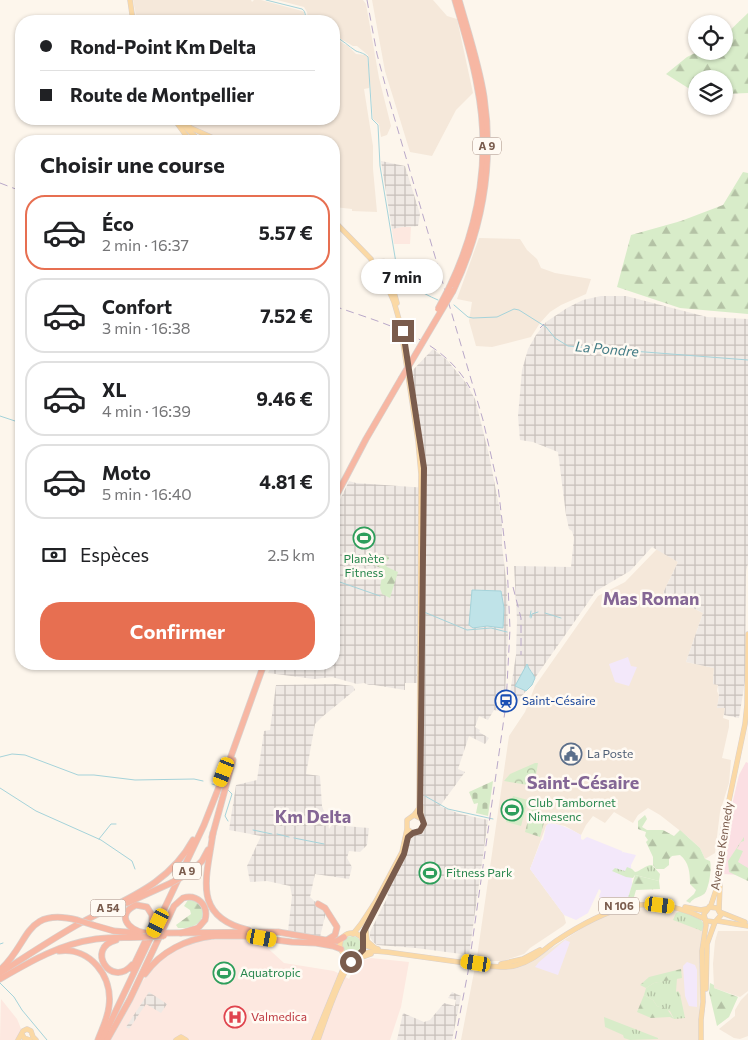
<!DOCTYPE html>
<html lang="fr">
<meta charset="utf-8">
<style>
body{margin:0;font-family:Commissioner,sans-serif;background:#f2f2f2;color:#202124;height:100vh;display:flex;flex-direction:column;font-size:19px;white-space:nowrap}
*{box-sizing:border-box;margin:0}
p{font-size:16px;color:#757577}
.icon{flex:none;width:28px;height:28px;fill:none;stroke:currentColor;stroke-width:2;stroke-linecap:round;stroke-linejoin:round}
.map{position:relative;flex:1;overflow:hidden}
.side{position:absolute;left:15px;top:135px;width:325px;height:535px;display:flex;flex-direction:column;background:#fff;border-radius:20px;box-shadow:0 1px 4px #0004}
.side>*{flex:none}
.top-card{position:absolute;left:15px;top:15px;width:325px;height:110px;border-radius:20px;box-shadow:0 1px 4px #0004;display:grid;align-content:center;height:110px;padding:0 25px;background:#fff}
.fabs{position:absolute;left:688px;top:15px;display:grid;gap:10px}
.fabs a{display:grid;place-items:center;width:45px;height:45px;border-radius:50%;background:#fff;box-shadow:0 1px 4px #0004;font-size:25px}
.end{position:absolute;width:22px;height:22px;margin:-11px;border:6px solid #7a5c4d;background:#fff;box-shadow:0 0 0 2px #fff}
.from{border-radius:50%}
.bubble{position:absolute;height:35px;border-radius:18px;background:#fff;box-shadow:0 1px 4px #0004;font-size:16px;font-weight:700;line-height:35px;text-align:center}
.car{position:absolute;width:15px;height:30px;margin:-15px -8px;border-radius:6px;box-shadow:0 0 4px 1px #0007;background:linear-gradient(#f5c518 24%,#345 0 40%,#f5c518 0 76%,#345 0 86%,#f5c518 0)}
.top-card b{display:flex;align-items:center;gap:18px;height:48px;font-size:19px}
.top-card b+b{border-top:1px solid #e0e0e0}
.top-card i{width:12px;height:12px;background:#202124}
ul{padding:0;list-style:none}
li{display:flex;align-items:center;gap:15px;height:75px;margin:0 10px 8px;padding:0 15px;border:2px solid #e0e0e0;border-radius:20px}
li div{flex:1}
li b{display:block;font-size:19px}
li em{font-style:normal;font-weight:700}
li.current{border-color:#e76f51}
li>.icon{width:45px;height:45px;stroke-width:1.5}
h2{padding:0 25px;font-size:22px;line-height:60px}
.pay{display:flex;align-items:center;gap:12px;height:55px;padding:0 25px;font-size:19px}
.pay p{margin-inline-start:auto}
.button{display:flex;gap:10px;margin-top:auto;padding:10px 25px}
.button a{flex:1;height:58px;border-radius:20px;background:#e76f51;color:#fff;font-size:20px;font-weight:700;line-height:58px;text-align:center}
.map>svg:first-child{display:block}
.residential{fill:#f5e8da}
.commercial{fill:#fde8e0}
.industrial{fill:url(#industrial-grid)}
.education{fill:#f3e8fa}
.medical{fill:#fbdfe3}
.grass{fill:url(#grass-tufts)}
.forest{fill:url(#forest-firs)}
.cemetery{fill:url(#cemetery-stones)}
.park{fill:url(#park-crowns)}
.garden{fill:#d8ecc9}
.water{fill:#bfe3e8;stroke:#a5d3da}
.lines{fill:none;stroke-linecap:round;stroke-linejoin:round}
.stream{stroke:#a5d3da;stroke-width:1}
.major-casing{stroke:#dad1cd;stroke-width:5.5}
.highway-casing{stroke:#dad1cd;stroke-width:7}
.major{stroke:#fbd9a5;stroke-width:4.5}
.highway{stroke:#f7b7a3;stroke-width:5.5}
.rail{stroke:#b9a8c9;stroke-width:1;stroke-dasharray:8 5;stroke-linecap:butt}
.major-bridge-casing{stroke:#dad1cd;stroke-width:5.5;stroke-linecap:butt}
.highway-bridge-casing{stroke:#dad1cd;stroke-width:7;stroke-linecap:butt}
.major-bridge{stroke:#fbd9a5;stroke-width:4.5}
.highway-bridge{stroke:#f7b7a3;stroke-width:5.5}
.route{stroke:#7a5c4d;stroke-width:6}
.labels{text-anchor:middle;stroke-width:5;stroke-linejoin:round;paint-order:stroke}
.shield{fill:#fffaf3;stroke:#a28b7f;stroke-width:1}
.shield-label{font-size:11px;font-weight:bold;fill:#7a5c4d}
.leisure-label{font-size:12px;fill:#27864d;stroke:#fffaf3;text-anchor:start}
.transit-label{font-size:12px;fill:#164399;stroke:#fffaf3;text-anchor:start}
.service-label{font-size:12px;fill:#4e5e75;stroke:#fffaf3;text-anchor:start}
.street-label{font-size:12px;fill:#7a5c4d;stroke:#fffaf3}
.health-label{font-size:12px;fill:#be3a42;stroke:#fffaf3;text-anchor:start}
.water-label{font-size:14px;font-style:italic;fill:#437c86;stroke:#fffaf3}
.district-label{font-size:18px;font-weight:bold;fill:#846695;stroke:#fffaf3}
</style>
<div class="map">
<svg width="748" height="1040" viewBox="0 0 748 1040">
<defs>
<pattern id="industrial-grid" width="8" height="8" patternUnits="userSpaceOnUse" patternTransform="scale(1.25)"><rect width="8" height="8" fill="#efe9e4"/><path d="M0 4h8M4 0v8" fill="none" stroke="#c7c0bb"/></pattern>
<pattern id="grass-tufts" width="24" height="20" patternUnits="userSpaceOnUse" patternTransform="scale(1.25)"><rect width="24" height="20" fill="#d8ecc9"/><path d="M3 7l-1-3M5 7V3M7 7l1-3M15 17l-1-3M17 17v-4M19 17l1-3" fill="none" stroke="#b4c2a5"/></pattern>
<pattern id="forest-firs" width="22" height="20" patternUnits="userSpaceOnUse" patternTransform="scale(1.25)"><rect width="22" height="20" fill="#d8ecc9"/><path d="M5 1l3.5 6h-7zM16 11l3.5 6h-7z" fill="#b4c2a5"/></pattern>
<pattern id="cemetery-stones" width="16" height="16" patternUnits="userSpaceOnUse" patternTransform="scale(1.25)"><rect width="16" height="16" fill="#d8ecc9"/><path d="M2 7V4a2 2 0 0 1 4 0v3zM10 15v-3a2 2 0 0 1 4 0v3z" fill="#b4c2a5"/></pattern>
<pattern id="park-crowns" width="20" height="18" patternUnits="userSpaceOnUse" patternTransform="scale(1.25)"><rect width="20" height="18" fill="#d8ecc9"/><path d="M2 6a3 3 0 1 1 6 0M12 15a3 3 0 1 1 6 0" fill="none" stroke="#b4c2a5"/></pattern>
</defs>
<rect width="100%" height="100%" fill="#fdf6ec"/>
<g class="residential">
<polygon points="133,0 251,0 252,2 254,0 261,0 302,11 304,12 305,21 137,21"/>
<polygon points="277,0 363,0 366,4 379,78 391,126 387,135 381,137 379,124 373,119 368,55 357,46 353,46 334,35 334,21 311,21 308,19 307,12 304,7"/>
<polygon points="372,0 433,0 447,16 457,19 473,93 456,110 432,156 410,152 385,71"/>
<polygon points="334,38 348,46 356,54 367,55 370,83 369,88 364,89 373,146 373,169 377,212 352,211 352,209 334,207 334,141 218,141 196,130 180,119 334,119"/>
<polygon points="479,238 520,239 527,250 537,259 541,268 555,273 591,279 586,294 561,305 550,312 540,323 531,337 492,347 476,346 469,321 472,302 457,299"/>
<polygon points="657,549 678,562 663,593 703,613 686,662 714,668 713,683 718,685 717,691 719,696 717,708 725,708 723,718 729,720 729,727 722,758 731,760 729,783 720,812 715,853 705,859 700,848 688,837 660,815 648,808 638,815 633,823 614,812 605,823 593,816 586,825 581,835 565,826 549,823 546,826 530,869 564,915 566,923 563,926 530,948 524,954 503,961 486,961 477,957 509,736 525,712 535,686 598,596 625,582"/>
<polygon points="645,907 675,908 699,917 704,929 701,943 699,1040 461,1040 475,967 509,969 532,961 599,917 617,912"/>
<polygon points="718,931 748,931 748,991 740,997 714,988 713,964 715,941"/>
<polygon points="748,993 748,1036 740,1039 734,1038 719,1029 735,1016 735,1010 741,1000"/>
</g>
<g class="commercial">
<polygon points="402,227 411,227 410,244 394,244 392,229"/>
<polygon points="252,939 261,942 284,963 334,971 349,979 355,966 360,961 371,958 409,962 401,1007 390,1040 111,1040 141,983 160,959 184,944 207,940"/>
<polygon points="1,999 17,1019 22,1031 17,1040 0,1040"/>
</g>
<g class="industrial">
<polygon points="381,161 405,166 420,214 418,226 402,227 392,229"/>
<polygon points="601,296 626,296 707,317 748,319 748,564 746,571 745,681 739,718 724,715 725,708 717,708 719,696 718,685 713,684 714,668 686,662 703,613 663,593 678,562 652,547 630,571 596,591 511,712 507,712 516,655 517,620 514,566 571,567 574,538 572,531 569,529 566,515 558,452 533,442 520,440 518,416 522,370 528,349 536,335 546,322 567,308 583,300"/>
<polygon points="433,349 447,360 466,383 475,399 489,455 502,521 502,545 507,588 508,634 505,697 503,712 494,710 488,720 479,716 475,727 480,730 479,732 489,738 485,744 469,736 458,769 465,772 440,806 460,814 488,820 469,955 416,948 377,945 373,942 370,937 370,932 388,896 387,893 407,854 410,838 424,829 425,822 422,815 424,613 418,608 418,683 405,683 405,690 374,685 369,685 364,683 357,684 332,677 314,679 268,673 272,664 334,664 334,512 349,481 356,483 427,488 412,371"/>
<polygon points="337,684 353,686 355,690 322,717 315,724 306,774 320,776 322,806 328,822 329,829 332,825 369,828 367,845 360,852 349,851 347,858 352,867 349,879 315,874 310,897 326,912 320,937 288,931 292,896 290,886 267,881 250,882 247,866 261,836 229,830 236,785 257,780 264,731 270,730 276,685"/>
<polygon points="149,992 167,1004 161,1013 146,1004 129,1029 126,1027"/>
<polygon points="452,992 461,996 452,1040 397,1040 403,1013 424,1022 430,1020 444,1003 455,1006 456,1000 448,998"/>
</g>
<g class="education">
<polygon points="628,657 631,666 637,667 629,686 615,682 609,664"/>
<polygon points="549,823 560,825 572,830 581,835 581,839 583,840 587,837 622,851 623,853 623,852 636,855 631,865 632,885 628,898 610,903 599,897 601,891 599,889 588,913 576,920 564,915 530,869 541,841 543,840 546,826"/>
<polygon points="565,940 570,942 558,975 535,967 539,962"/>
<polygon points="687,962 695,965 697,970 697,1007 689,1006 685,996 683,966"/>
</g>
<polygon class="medical" points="746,762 748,763 748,879 740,875 723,874 727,826 739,775"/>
<g class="grass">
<path d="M652,865L660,874L659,881L635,875L633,878L626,877L612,871L615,868L625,871L627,867L632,869L635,872C641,871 645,865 652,865Z"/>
<polygon points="681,911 701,920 704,924 702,931 673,920 676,913"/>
<circle cx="352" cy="946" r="10"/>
<polygon points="677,978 676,992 678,991 680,994 685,1018 674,1019 670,1011 657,1006 653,1000 644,995 646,988 654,983"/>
<polygon points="604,1017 658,1038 658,1039 630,1040 624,1038 623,1035 605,1027"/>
</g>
<g class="forest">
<polygon points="748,13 748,93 724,94 724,79 696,79 696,93 666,74 687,57 699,51 724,51 724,36"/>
<polygon points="743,172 748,173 748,314 680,308 617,287 631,235 681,221 723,205"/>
<polygon points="377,554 388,556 389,559 387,561 377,559 377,561 385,564 387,567 398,572 390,598 382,594 380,588 383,569 374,565"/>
<path d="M645,815L647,819L642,827L647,830H663L674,836L680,830L700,848L705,859L710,861C712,868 709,889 704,894C699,898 694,897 690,903L686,901L694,894L696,890L690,884C690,873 689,862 680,855L672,856L669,859V865L664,869H656L653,865V857L646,842L648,840L645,836L646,832L638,829V821Z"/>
<polygon points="744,837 744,841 741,842 737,849 743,851 738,862 748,868 748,881 729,872 728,861"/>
<polygon points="635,875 659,881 660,889 636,890 634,897 628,898"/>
<path d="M193,899C206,907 207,921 191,927C188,928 182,928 178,928L176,925L191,914L190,910L184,906L188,900Z"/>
<polygon points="681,969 682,978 654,983 646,988 640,985 649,977"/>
<polygon points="710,983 714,985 714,988 738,997 729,1017 717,1026 709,992"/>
<polygon points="644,995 653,1000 657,1006 667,1009 674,1019 670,1017 651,1018 637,1012"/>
</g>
<g class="cemetery">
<polygon points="493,781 488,816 476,813 478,803 474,804 469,792"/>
<polygon points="536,804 541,807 535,815 545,819 540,837 525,832 530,813"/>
</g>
<polygon class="park" points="535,763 538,763 534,786 504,781 510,774"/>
<polygon class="garden" points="513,796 528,800 521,826 506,822"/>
<g class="water">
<polygon points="472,590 501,591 504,608 503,628 487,626 473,628 469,625"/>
<path d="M527,664C529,670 533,673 535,678L532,685L526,691L515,686Z"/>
</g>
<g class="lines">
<g class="stream">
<path d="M266,0L302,9C307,12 304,18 307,21"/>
<path d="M334,36C343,40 348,46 356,51C361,53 364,53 368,57L372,119L378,125L380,166L396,263C405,283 419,292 438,300"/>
<polyline points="454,305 468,317 473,318 497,317 514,309 519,310 546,327 555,338 568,346 748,360"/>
<polyline points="0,416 21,423"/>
<polyline points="334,580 380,596"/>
<polyline points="424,612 467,630 491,628 507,632"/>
<polyline points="545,613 561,618"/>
<polyline points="530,617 531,611"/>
<polyline points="531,618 532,614 538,612"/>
<polyline points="0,757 12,754 25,755 78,775 94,775 135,780 194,779 203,781"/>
<polyline points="212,784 215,785"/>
<polyline points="0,788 36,811 101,840 132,861 135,869"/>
<polyline points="425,796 448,809 493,819"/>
<polyline points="228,821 225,816 232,794 228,790"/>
<polyline points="253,830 272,834"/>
<polyline points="277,834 289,837"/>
<polyline points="294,838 324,844"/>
<polyline points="99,839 111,824 116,824"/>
<polyline points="0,944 3,943"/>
<polyline points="0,983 14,997 22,1010 47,1040"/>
</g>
<g class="major-casing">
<g id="major">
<polyline points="130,0 133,21"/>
<polyline points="174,119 190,141"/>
<polyline points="180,119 191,128 211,137 215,141"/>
<polyline points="183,125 200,141"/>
<polyline points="334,221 371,259 375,275 387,286 394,302 400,323 418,441 421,474 419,808 414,815"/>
<path d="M374,268C377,262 386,258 390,266C393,270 391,278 392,283C393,289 395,296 397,303"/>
<polyline points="421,817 421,806"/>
<polyline points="685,907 701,910 706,909"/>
<polyline points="719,910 720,884"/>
<polyline points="720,912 745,922"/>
<polyline points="707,921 715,922 721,915 717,908 709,907"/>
<polyline points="718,921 748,926"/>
<polyline points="366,930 367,941 374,947"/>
<circle cx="352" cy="945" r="12"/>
<polyline points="353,934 361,924 376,901 402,852 407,829 407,820 414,815 422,819 424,825 420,831 413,833 407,829"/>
<polyline points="362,939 363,933 370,918 404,854 408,837 413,833"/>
<polyline points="363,943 367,946 378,949"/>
<polyline points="360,954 375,951 387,952 466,963"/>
<polyline points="501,964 523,959 540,950"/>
<polyline points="352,965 360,958 371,954"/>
<path d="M475,965C489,966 504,969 517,965C533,961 543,950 556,941C606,908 648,890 705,919"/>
<polyline points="706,989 707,944 715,922"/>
<polyline points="22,1034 24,1038 30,1040"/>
<polyline points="18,1040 23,1031 27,1029 31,1031 33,1037 36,1040"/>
<polyline points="176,1040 181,1037 186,1040"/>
<polyline points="314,1040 343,969 345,960 344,954"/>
<path d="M318,1040C326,1018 340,974 355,957"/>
<polyline points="701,1040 701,1020 703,1002 702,951 706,925 704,914 711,905 718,884 723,829 745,724 747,705 748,634"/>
</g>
</g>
<g class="highway-casing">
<g id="highway">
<path d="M450,286C480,223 491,154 477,85C472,56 463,28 455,0"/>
<path d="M453,291C482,230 494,164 484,97C479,64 468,32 459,0"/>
<polyline points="334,500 366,439 401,379"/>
<path d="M213,833C207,877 191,916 248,930"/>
<polyline points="212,837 233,760"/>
<polyline points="191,872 202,861 208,850"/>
<polyline points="127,903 171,883"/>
<polyline points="318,904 325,908 337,927 335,935 327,940"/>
<polyline points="93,925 114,931 138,933"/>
<path d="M145,933C127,930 116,914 136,905L147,907L152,915V925"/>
<polyline points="166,933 278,932 331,941 337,941 344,937"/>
<polyline points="214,936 244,936 292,942 316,943 333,946 341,949"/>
<path d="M116,940C85,948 111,989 132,965"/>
<path d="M59,951C90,947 113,976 109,1006C108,1018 102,1029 98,1040"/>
<path d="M1,969C30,943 24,907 77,920"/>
<polyline points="132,969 156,919"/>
<path d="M0,973C25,957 49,941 75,926C119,901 167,888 193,840"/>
<path d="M145,974C161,951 187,939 213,936"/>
<path d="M0,979C31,961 60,944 96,939C112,937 127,938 143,937"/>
<polyline points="102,1040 204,825 230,759 264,664"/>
<path d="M107,1040L130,999L174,906L183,898C197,894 209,905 205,920L198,928L181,933"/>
</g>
</g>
<use href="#major" class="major"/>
<use href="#highway" class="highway"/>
<g class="rail">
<polyline points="367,0 377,54 390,103 483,420 498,486 507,563 510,629 506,704 468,972 455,1040"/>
<polyline points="0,183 21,191"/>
<path d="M334,306C384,324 442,337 470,388"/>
<polyline points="540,328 544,324"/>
<polyline points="513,587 521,618 521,655"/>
</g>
<g class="major-bridge-casing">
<polyline id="major-bridge" points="466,962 476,963"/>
</g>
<g class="highway-bridge-casing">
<g id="highway-bridge">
<polyline points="438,309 450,286"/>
<polyline points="401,379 453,291"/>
<polyline points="171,883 191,872"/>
<polyline points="77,920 93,925"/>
<polyline points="143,937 164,936"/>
</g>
</g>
<use href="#major-bridge" class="major-bridge"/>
<use href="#highway-bridge" class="highway-bridge"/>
</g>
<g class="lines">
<polyline class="route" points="351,962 363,950 363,933 404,854 408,837 413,833 420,831 424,824 420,813 424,468 403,331"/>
</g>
<defs>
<g id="stadium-ring" transform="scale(1.125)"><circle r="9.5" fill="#fffaf3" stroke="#2e9e5b" stroke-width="1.5"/><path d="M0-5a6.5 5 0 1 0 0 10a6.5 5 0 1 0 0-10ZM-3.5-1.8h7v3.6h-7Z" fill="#2e9e5b"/></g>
<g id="station-ring" transform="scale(1.125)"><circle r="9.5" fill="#fffaf3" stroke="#1a4fb4" stroke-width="1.5"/><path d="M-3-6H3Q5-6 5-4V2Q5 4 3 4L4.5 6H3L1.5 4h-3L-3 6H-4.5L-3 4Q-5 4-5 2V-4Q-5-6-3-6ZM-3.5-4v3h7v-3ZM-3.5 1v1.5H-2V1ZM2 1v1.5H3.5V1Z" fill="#1a4fb4"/></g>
<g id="civic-ring" transform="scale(1.125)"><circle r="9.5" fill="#fffaf3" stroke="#5c6f8a" stroke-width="1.5"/><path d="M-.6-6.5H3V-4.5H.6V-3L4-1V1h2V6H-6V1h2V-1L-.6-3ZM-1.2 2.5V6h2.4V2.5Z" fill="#5c6f8a"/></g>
<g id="hospital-ring" transform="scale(1.125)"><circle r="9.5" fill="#fffaf3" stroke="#e0444e" stroke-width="1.5"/><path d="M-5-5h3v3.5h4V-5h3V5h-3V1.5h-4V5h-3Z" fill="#e0444e"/></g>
</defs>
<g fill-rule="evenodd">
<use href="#stadium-ring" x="364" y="538"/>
<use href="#station-ring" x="506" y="701"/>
<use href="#civic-ring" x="571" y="754"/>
<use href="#stadium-ring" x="512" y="810"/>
<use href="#stadium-ring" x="430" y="873"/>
<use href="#stadium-ring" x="224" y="973"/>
<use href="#hospital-ring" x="235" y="1017"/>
</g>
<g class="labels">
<g class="shield">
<rect x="473" y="137.5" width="28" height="17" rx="4"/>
<rect x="173" y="862.5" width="28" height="17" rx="4"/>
<rect x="599" y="897.5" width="40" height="17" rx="4"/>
<rect x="90.5" y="899.5" width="35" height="17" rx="4"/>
</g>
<g class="shield-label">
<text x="487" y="150">A 9</text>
<text x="187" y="875">A 9</text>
<text x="619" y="910">N 106</text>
<text x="108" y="912">A 54</text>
</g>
<g class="leisure-label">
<text x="364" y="563" text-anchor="middle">Planète<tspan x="364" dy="14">Fitness</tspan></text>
<text x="528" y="807">Club Tambornet<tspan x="528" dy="14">Nimesenc</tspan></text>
<text x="446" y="877">Fitness Park</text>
<text x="240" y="977">Aquatropic</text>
</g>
<g class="transit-label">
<text x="522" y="705">Saint-Césaire</text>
</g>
<g class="service-label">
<text x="587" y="758">La Poste</text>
</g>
<g class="street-label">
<text transform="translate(722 846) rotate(-81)" y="4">Avenue Kennedy</text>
</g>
<g class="health-label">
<text x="251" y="1021">Valmedica</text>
</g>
<g class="water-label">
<text transform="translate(607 349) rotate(5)" y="5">La Pondre</text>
</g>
<g class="district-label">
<text x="651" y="605">Mas Roman</text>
<text x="583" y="789">Saint-Césaire</text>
<text x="313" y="823">Km Delta</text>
</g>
</g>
</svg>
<div class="fabs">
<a><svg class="icon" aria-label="locate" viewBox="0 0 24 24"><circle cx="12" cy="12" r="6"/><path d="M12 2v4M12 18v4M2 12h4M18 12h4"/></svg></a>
<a><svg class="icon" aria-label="layers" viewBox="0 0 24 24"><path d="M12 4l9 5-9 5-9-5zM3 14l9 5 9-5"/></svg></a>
</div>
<i class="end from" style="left:351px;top:962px"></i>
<i class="end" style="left:403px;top:331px"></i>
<div class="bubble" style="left:361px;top:259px;width:82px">7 min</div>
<i class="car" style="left:224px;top:772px;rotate:201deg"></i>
<i class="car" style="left:660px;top:905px;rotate:97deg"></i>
<i class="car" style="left:158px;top:923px;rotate:206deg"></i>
<i class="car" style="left:262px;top:938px;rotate:100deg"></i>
<i class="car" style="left:476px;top:963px;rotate:279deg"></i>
<div class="top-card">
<b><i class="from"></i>Rond-Point Km Delta</b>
<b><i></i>Route de Montpellier</b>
</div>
<section class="side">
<h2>Choisir une course</h2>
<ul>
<li class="current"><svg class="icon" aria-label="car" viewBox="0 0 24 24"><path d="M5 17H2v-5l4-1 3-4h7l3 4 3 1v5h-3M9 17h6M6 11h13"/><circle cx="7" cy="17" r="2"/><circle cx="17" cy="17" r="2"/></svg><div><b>Éco</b><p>2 min · 16:37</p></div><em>5.57 €</em></li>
<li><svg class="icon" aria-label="car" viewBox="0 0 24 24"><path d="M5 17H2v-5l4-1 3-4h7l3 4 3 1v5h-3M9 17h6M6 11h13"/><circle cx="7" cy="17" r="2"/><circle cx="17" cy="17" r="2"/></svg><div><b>Confort</b><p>3 min · 16:38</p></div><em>7.52 €</em></li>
<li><svg class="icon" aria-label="car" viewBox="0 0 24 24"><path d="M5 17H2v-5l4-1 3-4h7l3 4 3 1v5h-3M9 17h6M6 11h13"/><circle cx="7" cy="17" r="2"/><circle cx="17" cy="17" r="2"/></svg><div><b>XL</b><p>4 min · 16:39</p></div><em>9.46 €</em></li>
<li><svg class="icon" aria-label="car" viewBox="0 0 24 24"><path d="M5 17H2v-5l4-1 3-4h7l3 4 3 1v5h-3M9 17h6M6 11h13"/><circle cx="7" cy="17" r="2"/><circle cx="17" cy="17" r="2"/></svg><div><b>Moto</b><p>5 min · 16:40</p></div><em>4.81 €</em></li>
</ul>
<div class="pay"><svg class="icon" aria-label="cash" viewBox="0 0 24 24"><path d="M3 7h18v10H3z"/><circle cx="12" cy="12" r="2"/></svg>Espèces<p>2.5 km</p></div>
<div class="button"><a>Confirmer</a></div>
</section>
</div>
